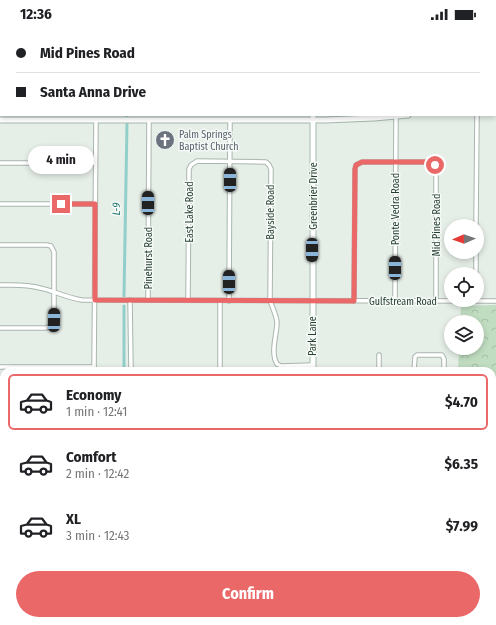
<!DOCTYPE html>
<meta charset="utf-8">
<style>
body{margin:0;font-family:"Fira Sans Condensed",sans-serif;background:#f6f6f6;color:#202124;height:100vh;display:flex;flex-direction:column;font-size:15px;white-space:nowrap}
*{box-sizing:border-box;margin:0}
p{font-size:13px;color:#757577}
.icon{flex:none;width:22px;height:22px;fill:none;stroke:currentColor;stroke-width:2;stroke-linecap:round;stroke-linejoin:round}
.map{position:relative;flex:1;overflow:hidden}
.sheet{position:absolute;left:0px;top:339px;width:496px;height:258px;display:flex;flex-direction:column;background:#fff;border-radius:12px 12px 0 0;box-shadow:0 2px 6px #0003}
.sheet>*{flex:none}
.hud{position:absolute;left:0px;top:0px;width:496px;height:88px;box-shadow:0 2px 6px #0003;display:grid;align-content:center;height:88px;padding:0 16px;background:#fff}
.needle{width:26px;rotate:268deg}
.tools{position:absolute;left:444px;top:191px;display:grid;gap:8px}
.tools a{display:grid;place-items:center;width:40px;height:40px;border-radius:50%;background:#fff;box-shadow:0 2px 6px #0003;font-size:20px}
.end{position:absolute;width:18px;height:18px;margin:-9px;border:5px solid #ea6868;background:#fff;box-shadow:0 0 0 2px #fff}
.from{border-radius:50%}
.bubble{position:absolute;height:28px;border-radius:14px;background:#fff;box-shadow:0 2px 6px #0003;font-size:13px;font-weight:700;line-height:28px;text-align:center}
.car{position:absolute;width:12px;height:24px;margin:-12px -6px;border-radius:5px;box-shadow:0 0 3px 1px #0007;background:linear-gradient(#222 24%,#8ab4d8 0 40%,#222 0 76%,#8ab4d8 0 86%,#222 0)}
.hud b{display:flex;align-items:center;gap:14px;height:38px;font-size:15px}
.hud b+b{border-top:1px solid #e0e0e0}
.hud i{width:10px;height:10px;background:#202124}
ul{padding:7px 0 0;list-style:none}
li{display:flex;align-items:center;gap:12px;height:56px;margin:0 8px 6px;padding:0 8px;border:2px solid transparent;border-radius:6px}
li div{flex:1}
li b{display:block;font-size:15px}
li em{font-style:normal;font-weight:700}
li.current{border-color:#ea6868}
li>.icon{width:36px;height:36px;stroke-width:1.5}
.action{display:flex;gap:8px;margin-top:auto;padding:8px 16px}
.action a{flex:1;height:46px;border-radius:24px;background:#ea6868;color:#fff;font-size:16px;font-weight:700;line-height:46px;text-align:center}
.status{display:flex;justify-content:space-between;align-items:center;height:28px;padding:0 20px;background:#fff;direction:ltr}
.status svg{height:11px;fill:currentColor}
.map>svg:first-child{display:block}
.built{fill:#d4ded7}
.forest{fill:url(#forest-crowns)}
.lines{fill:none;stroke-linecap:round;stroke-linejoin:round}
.canal{stroke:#92cfca;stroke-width:3}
.street-casing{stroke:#a9b6ae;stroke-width:5.5}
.secondary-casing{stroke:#a5b9ad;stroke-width:7}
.street{stroke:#fff;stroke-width:3.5}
.secondary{stroke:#fff;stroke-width:5}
.route{stroke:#ea6868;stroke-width:5}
.labels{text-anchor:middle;stroke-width:3;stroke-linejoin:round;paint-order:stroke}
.worship-label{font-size:10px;fill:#5b616d;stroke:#f6faf7;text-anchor:start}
.street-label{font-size:10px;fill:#263f32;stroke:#f6faf7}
.water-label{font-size:11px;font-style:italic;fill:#227872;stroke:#f6faf7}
</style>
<div class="status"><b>12:36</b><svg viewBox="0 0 49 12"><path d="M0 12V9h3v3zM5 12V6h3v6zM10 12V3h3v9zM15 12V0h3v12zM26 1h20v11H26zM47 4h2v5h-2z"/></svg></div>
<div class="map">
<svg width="496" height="597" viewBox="0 0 496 597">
<defs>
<pattern id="forest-crowns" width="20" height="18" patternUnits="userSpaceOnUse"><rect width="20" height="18" fill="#c0ddc1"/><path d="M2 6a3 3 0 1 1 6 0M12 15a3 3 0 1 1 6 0" fill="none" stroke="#a5bfa6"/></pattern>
</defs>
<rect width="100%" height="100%" fill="#e6eee8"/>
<polygon class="built" points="0,552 4,552 4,593 122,593 122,597 0,597"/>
<polygon class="forest" points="496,277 496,364 492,363 492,343 458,343 459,320 477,320 477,294 460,294 461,278"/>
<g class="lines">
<g class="canal">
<polyline points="127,1 127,0"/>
<polyline points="127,87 127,89"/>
<polyline points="124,268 127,95"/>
<polyline points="124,278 124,343"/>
<polyline points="125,593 125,597"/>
</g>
<g class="street-casing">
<g id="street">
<polyline points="0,135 95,135"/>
<polyline points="0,176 95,176"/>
<polyline points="476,198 477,87"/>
<polyline points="0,217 47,217 51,218 54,224 54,292 52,297 46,300 0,300"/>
<polyline points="476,246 476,224"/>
<path d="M0,257C13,257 27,256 40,260C55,263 67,270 82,272L496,273"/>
<polyline points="130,272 131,343"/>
<polyline points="148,272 149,92"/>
<path d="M188,272L189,141L191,137L197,133L266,134L269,137L271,141L270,273C273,280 276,287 277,294C277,306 270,325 277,336L281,338L313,337"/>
<polyline points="220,273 220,343"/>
<polyline points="229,273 230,92"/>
<polyline points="354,273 355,141 356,137 362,134 429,134 435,137 436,141 436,273"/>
<polyline points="395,273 396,88"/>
<polyline points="0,339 94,339"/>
<polyline points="94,343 96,92"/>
<polyline points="379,343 379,327"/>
<polyline points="414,343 415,329 417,327 442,327 444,331 444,343"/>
<polyline points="0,378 4,378"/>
<polyline points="0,418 4,418"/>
<polyline points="174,593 174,597"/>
<polyline points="263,593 263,597"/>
<polyline points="355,593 355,597"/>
<polyline points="396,593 396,597"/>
<polyline points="474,593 474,597"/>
<polyline points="131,597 131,593"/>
<polyline points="218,597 218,593"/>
<polyline points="435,597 435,593"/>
</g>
</g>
<g class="secondary-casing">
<g id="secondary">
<polyline points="300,0 301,1"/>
<polyline points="495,81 496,81"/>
<polyline points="0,92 325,92 374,90 408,87"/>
<polyline points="313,343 313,87"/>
<polyline points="0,458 4,458"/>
<polyline points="492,459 496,459"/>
<polyline points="312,597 312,593"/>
</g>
</g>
<use href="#street" class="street"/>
<use href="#secondary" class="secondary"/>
</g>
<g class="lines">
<polyline class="route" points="61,176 95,176 95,272 354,273 355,141 356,137 362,134 429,134 435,137"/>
</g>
<defs>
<g id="church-disc" transform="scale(1)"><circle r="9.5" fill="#6b7280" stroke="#f6faf7"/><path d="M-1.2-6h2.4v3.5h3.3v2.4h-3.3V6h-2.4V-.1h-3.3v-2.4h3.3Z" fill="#fff"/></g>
</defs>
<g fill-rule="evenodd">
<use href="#church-disc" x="165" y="112"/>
</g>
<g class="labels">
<g class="worship-label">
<text x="179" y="110">Palm Springs<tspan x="179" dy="12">Baptist Church</tspan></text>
</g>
<g class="street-label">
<text transform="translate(313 168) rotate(-90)" y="4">Greenbrier Drive</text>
<text transform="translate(395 181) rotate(-90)" y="4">Ponte Vedra Road</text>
<text transform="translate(189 184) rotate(-90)" y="4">East Lake Road</text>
<text transform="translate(270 184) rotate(-90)" y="4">Bayside Road</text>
<text transform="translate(436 197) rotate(-90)" y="4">Mid Pines Road</text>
<text transform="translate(148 230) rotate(-90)" y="4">Pinehurst Road</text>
<text x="403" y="277">Gulfstream Road</text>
<text transform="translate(312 308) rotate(-90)" y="4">Park Lane</text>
</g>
<g class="water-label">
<text transform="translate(116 181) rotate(-89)" y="4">L-9</text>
</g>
</g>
</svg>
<div class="tools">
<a><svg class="needle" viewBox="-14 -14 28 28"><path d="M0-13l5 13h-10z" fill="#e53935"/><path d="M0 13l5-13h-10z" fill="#757577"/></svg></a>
<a><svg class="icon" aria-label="locate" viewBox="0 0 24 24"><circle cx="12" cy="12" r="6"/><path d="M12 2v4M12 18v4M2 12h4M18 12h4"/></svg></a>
<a><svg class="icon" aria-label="layers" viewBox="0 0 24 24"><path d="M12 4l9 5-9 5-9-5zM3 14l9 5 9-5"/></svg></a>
</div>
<i class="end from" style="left:435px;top:137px"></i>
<i class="end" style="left:61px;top:176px"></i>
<div class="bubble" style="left:28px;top:118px;width:66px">4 min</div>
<i class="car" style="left:230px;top:152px;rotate:0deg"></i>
<i class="car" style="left:148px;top:175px;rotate:0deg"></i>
<i class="car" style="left:312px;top:222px;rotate:180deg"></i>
<i class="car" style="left:395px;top:240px;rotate:0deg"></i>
<i class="car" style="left:229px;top:254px;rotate:0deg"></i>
<i class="car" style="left:54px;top:292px;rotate:1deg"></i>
<div class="hud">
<b><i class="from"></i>Mid Pines Road</b>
<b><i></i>Santa Anna Drive</b>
</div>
<section class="sheet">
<ul>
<li class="current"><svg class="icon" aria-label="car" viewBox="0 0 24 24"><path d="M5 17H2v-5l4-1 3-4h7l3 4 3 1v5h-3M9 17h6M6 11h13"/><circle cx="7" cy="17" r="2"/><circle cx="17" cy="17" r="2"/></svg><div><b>Economy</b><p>1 min · 12:41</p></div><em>$4.70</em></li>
<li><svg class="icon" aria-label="car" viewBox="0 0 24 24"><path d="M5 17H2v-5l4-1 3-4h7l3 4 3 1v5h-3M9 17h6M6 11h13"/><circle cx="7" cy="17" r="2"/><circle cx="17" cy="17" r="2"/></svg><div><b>Comfort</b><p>2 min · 12:42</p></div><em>$6.35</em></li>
<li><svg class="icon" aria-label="car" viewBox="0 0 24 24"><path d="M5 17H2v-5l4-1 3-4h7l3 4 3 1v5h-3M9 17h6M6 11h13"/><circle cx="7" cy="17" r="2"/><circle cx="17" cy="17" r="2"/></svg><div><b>XL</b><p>3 min · 12:43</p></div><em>$7.99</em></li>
</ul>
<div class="action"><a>Confirm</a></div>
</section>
</div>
